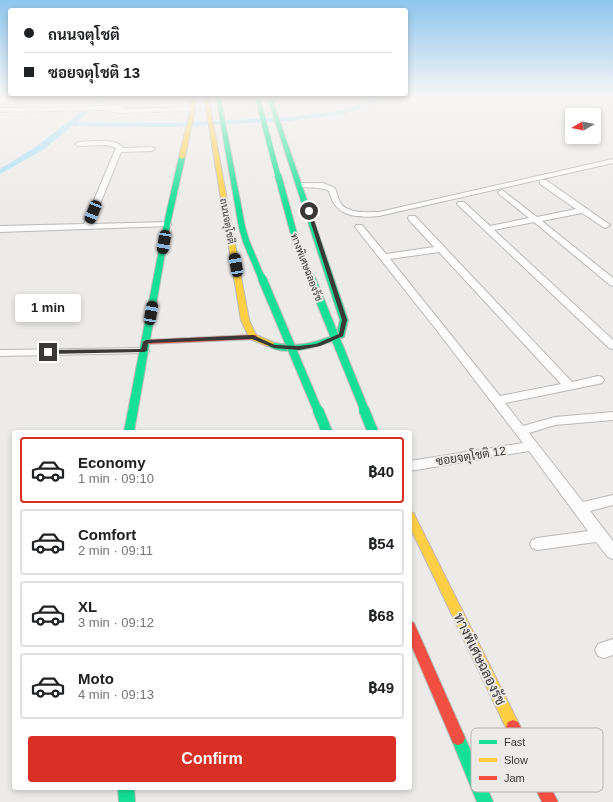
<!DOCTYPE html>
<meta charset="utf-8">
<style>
body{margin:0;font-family:Helvetica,Sarabun,sans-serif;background:#f6f6f6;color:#202124;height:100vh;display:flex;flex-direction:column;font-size:15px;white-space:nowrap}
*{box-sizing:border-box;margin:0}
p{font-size:13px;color:#757577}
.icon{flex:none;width:22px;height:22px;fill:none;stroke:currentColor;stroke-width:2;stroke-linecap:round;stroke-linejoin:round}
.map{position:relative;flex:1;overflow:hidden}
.sheet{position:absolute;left:12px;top:430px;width:400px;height:360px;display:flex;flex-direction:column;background:#fff;border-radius:4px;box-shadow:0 2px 6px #0003}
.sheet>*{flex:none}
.hud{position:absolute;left:8px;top:8px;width:400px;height:88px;border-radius:4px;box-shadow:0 2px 6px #0003;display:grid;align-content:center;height:88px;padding:0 16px;background:#fff}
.needle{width:26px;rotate:260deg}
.controls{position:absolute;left:565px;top:108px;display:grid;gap:8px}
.controls a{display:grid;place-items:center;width:36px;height:36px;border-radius:4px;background:#fff;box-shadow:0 2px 6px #0003;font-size:20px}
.end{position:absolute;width:18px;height:18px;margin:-9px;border:5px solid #3a3938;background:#fff;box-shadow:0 0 0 2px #fff}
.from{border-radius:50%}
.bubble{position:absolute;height:28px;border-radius:4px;background:#fff;box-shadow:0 2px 6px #0003;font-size:13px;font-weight:800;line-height:28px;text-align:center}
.car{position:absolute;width:12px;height:24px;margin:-12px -6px;border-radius:5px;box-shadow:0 0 3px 1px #0007;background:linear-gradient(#222 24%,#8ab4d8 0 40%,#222 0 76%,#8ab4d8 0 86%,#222 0)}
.hud b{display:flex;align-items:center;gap:14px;height:38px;font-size:15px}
.hud b+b{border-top:1px solid #e0e0e0}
.hud i{width:10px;height:10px;background:#202124}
ul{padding:7px 0 0;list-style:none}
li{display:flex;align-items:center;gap:12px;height:66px;margin:0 8px 6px;padding:0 8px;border:2px solid #e0e0e0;border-radius:4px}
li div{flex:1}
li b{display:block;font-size:15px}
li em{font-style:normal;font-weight:800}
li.on{border-color:#d93025}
li>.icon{width:36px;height:36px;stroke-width:1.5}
.cta{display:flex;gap:8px;margin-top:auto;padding:8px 16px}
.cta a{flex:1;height:46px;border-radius:4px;background:#d93025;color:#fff;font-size:16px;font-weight:800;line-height:46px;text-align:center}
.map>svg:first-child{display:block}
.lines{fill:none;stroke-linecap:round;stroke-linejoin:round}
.canal{fill:#a6def3;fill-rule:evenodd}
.street-casing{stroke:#bab9b8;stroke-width:2}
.fast-casing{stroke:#bab9b8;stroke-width:2}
.slow-casing{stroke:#bab9b8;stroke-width:2}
.jam-casing{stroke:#bab9b8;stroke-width:2}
.street{fill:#fcfcfc;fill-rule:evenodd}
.fast{fill:#16e098;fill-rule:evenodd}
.slow{fill:#ffcf43;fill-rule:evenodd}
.jam{fill:#f24e42;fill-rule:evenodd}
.fast-bridge-far3-casing{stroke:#bab9b8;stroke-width:6;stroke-linecap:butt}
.fast-bridge-far2-casing{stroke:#bab9b8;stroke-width:8;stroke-linecap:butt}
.fast-bridge-far1-casing{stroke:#bab9b8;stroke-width:10;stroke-linecap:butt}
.fast-bridge-casing{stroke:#bab9b8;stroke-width:12;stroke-linecap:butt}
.fast-bridge-far3{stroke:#16e098;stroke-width:5}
.fast-bridge-far2{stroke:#16e098;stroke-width:6}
.fast-bridge-far1{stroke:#16e098;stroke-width:8}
.fast-bridge{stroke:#16e098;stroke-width:10}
.route{fill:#3a3938}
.labels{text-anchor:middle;stroke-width:4;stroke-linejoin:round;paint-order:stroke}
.far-street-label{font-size:10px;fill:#3a3938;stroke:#eeeae8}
.street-label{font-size:12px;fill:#3a3938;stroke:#eeeae8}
.near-street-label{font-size:14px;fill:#3a3938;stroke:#eeeae8}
.key{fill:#eeeae8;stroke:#b8b5b3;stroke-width:1}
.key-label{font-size:11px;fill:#3a3938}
</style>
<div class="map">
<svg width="613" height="802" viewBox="0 0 613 802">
<rect width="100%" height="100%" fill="#edebe9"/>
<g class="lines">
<polygon class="canal" points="101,96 108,96 77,122 170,123 289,117 343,110 383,96 393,96 344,114 289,121 170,127 72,126 43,150 0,174 0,169 37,146"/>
<g class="street-casing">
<g id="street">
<polygon points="118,105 125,107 125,109 193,107 196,109 193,111 117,113 109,110 0,112 0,108 55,108"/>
<path d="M94,141C103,141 119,140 123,148L152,147L155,149L152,151L121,152L92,224L167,222L171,224L170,226L0,232V226L84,224L116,148L106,145L78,146L75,144L78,142Z"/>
<path d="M613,159V163L379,216C356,218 335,217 329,191C318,185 303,190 296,185L300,183H323L335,188C337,193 338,199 341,204C350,214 367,212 379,212Z"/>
<polygon points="540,180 546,180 610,225 606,228 603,227 582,213 542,221 613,278 613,286 610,285 534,222 494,230 613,340 613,349 609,348 457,204 458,202 464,202 490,226 529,218 499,194 498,192 502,190 537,217 576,209 540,184"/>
<path d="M409,216H415L572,382L598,376L602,377L604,380L602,383L598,384L505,403L523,426L555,417L613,412V420L555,425L529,433L583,502L613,495V505L590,511L613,541V559L608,557L596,542L537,550L532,548L530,544L532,540L537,538L588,531L529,451L410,471V461L523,443L435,328L355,227L356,225H362L386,254L434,247L409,220L408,218ZM439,252L561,384L500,396L390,259Z"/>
<polygon points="144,348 149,351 148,353 0,356 0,350"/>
<polygon points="613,639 613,655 604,658 598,656 595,650 598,644"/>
</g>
</g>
<g class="fast-casing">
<g id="fast">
<polygon points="216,96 220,96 245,227 242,229 239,227"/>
<path d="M267,96H271L348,320L344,337C325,344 283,360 266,344L270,342C296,348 313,344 337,334L340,320Z"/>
<polygon points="182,155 185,157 170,224 134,432 124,432 164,224 179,157"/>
<polygon points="458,731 463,733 493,802 477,802 451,738 453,733"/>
<polygon points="118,788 134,788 135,802 119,802"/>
</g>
</g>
<g class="slow-casing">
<g id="slow">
<polygon points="191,96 195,96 195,109 185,157 182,159 179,157 191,109"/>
<polygon points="204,96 208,96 249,320 256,335 273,342 274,344 273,346 267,346 250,339 241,320"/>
<polygon points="410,512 414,513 415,516 518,722 520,727 518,732 513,734 508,732 410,527"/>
</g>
</g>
<g class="jam-casing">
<g id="jam">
<polygon points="253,335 256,335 257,337 256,339 146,344 142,342 146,340"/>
<polygon points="410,621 414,623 465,738 463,743 458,745 453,743 410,642"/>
<polygon points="513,720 518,722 558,802 542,802 506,727 508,722"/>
</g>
</g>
<use href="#street" class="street"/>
<use href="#fast" class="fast"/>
<use href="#slow" class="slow"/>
<use href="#jam" class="jam"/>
<g class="fast-bridge-far3-casing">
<polyline id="fast-bridge-far3" points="257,96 278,176"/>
</g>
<g class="fast-bridge-far2-casing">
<g id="fast-bridge-far2">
<polyline points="278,175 295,238 311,279"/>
<polyline points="242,227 246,241 262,279"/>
</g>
</g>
<g class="fast-bridge-far1-casing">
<g id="fast-bridge-far1">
<polyline points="262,278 318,411"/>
<polyline points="311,278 365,411"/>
</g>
</g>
<g class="fast-bridge-casing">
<g id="fast-bridge">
<polyline points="318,410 327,432"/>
<polyline points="364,410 373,432"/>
</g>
</g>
<use href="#fast-bridge-far3" class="fast-bridge-far3"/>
<use href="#fast-bridge-far2" class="fast-bridge-far2"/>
<use href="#fast-bridge-far1" class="fast-bridge-far1"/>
<use href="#fast-bridge" class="fast-bridge"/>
</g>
<linearGradient id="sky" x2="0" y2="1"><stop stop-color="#8dc5ec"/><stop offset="0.46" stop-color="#f7f6f5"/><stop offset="1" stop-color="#f7f6f5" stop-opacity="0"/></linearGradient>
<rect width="613" height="209" fill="url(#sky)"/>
<polygon class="route" points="309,210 311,211 347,320 343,336 320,346 299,350 274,348 252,339 148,343 147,351 144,352 48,354 45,352 48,350 141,349 143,342 146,340 253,335 275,345 299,346 316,344 339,334 342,320 307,211"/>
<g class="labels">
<g class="far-street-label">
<text transform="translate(228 221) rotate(80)" y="4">ถนนจตุโชติ</text>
<text transform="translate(307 267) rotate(69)" y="4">ทางพิเศษฉลองรัช</text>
</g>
<g class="street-label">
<text transform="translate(471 456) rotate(-9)" y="4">ซอยจตุโชติ 12</text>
</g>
<g class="near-street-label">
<text transform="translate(480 659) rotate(64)" y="5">ทางพิเศษฉลองรัช</text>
</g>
</g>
<rect x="471" y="728" width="132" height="64" rx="6" class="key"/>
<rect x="479" y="740" width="18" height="4" fill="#16e098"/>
<rect x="479" y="758" width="18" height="4" fill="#ffcf43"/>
<rect x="479" y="776" width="18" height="4" fill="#f24e42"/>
<g class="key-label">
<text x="504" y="746">Fast</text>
<text x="504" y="764">Slow</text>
<text x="504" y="782">Jam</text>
</g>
</svg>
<div class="controls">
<a><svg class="needle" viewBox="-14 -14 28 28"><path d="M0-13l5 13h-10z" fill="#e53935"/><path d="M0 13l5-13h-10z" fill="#757577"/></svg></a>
</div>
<i class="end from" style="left:309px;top:211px"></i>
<i class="end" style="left:48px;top:352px"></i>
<div class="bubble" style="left:15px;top:294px;width:66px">1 min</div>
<i class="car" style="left:93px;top:212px;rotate:202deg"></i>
<i class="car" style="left:164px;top:242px;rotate:190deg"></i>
<i class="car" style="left:236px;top:265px;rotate:350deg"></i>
<i class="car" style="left:151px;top:313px;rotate:10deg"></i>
<div class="hud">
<b><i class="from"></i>ถนนจตุโชติ</b>
<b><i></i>ซอยจตุโชติ 13</b>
</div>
<section class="sheet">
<ul>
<li class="on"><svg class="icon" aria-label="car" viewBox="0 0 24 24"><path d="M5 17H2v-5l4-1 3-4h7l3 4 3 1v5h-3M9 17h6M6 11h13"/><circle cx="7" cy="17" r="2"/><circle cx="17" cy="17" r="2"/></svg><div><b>Economy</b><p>1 min · 09:10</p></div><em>฿40</em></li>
<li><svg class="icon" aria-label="car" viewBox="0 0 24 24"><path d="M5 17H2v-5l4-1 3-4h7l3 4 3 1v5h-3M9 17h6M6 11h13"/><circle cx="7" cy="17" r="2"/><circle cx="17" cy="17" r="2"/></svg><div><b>Comfort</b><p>2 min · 09:11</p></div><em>฿54</em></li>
<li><svg class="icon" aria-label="car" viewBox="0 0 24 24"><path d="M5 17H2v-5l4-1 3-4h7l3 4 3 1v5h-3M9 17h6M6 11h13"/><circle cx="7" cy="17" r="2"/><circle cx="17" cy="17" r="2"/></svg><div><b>XL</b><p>3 min · 09:12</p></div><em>฿68</em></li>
<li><svg class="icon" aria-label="car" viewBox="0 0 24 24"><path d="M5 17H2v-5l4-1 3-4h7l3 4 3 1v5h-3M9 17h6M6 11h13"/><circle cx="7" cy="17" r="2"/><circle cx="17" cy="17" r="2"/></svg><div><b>Moto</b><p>4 min · 09:13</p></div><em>฿49</em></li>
</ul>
<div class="cta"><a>Confirm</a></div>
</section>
</div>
